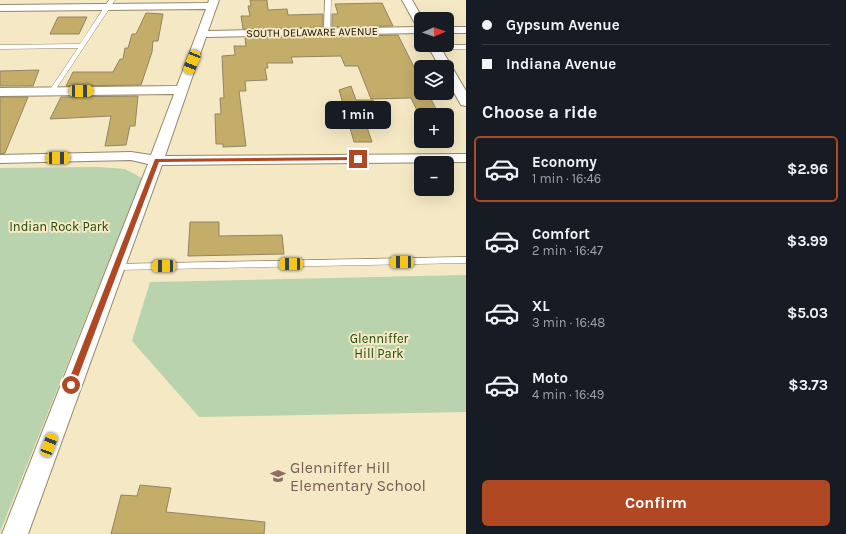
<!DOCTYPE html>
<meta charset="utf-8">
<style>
body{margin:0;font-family:Karla,sans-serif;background:#242831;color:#f1f3f6;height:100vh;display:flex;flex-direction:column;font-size:15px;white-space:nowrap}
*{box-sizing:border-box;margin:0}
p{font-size:13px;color:#9ea1a6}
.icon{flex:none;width:22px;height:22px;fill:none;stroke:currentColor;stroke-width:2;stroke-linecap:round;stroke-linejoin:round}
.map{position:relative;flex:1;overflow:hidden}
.drawer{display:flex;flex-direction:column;background:#171b24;width:380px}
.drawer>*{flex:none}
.banner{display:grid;align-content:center;height:88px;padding:0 16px;background:#171b24}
.needle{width:26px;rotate:88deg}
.fabs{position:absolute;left:414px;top:12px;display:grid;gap:8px}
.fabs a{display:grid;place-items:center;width:40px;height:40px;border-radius:6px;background:#171b24;box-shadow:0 4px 16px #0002;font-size:20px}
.end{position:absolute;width:18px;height:18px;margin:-9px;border:5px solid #af4823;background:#fff;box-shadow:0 0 0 2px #fff}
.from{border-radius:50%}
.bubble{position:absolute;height:28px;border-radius:6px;background:#171b24;box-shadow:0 4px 16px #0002;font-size:13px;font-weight:700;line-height:28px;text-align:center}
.car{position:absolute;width:12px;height:24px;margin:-12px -6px;border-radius:5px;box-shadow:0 0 3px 1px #0007;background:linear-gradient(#f5c518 24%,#345 0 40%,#f5c518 0 76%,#345 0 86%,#f5c518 0)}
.banner b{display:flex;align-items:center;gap:14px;height:38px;font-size:15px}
.banner b+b{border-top:1px solid #363941}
.banner i{width:10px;height:10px;background:#f1f3f6}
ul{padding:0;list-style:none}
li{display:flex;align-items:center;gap:12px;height:66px;margin:0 8px 6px;padding:0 8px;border:2px solid transparent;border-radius:6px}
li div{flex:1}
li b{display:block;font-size:15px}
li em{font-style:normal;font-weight:700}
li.active{border-color:#af4823}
li>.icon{width:36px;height:36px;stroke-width:1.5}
h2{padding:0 16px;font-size:18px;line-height:48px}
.button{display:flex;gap:8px;margin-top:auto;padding:8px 16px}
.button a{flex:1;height:46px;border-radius:6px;background:#af4823;color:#fff;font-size:16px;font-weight:700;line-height:46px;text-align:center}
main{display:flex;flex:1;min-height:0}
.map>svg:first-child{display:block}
.green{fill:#b8d3ad}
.building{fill:#c4ad69;stroke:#908564}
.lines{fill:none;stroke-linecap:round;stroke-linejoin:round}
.service-casing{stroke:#938766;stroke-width:1}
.minor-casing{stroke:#938766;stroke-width:2}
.service{fill:#fff;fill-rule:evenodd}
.minor{fill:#fff;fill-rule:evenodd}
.route{fill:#af4823}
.labels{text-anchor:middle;stroke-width:4;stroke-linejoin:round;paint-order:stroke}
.far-street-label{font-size:11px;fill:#120d03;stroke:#f5e9c5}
.park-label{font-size:13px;fill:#214709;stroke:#f5e9c5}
.near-education-label{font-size:16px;fill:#785e54;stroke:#f5e9c5;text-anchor:start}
</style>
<main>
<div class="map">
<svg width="466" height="534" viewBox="0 0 466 534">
<rect width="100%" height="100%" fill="#f5e9c5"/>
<g class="green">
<polygon points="99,167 125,169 142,178 0,532 0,168"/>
<polygon points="466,275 466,412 199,417 132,341 150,282"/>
</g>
<g class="building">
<polygon points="250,0 267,0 268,10 287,9 288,15 323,14 323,27 243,29 241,16 250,16 248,6 251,6"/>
<polygon points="382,3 393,26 332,27 332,14 338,14 335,4"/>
<polygon points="146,13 163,14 158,41 153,41 152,52 141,85 66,86 73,72 113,72 120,59 123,59 125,48 128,48 132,34 136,34"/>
<polygon points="58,17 87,17 79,34 50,34"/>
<polygon points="398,35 421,81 421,93 428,93 439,115 421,115 421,119 411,98 371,99 358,66 345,66 341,56 291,57 293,63 267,63 268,68 265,68 267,80 245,81 246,91 239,91 246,146 223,147 223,144 216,144 215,114 221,114 220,98 224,98 222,56 235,55 234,46 246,46 245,38"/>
<polygon points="39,70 33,86 0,86 0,71"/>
<polygon points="351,86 356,100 373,100 383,127 367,127 372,142 354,142 339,90"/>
<polygon points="138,96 135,126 130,126 126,145 105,146 111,116 50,119 61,97"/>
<polygon points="0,97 28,97 5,153 0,154"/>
<polygon points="190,222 219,222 219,236 282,235 284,254 188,256"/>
<polygon points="140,485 171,488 166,512 265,522 264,534 111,534 121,495 137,496"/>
</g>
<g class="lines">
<g class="service-casing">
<g id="service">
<polygon points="109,0 115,0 54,92 49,91 78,48 0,49 0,45 80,44"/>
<polygon points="325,0 331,0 330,32 327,34 324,32"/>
<polygon points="466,45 466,49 435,49 432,47 435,45"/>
<polygon points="466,257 466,263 116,270 112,267 116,264"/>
</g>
</g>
<g class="minor-casing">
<g id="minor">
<polygon points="209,0 219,0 208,31 417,27 402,0 412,0 423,19 421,19 421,33 206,37 165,156 466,154 466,162 162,165 28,534 2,534 148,164 131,160 0,163 0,155 131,152 151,155 174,94 0,96 0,88 177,86 206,9 0,11 0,5 208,3"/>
<rect x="447" y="27" width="19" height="6"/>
<polygon points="427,45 439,45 466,91 466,106 461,105 447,80 447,67 440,67"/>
</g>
</g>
<use href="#service" class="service"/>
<use href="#minor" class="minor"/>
</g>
<polygon class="route" points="358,157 360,159 360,160 159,162 75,385 74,387 68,387 67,385 155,159"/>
<defs>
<g id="school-bare" transform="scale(1.2)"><path d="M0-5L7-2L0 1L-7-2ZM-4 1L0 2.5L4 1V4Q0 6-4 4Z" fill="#8d6e63" stroke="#f5e9c5" stroke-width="2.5" paint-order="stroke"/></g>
</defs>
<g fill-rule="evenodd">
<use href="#school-bare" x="278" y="476"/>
</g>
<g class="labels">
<g class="far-street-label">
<text transform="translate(312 32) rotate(-1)" y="4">SOUTH DELAWARE AVENUE</text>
</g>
<g class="park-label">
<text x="59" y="231">Indian Rock Park</text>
<text x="379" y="343">Glenniffer<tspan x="379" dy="15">Hill Park</tspan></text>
</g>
<g class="near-education-label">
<text x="290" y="473">Glenniffer Hill<tspan x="290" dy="18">Elementary School</tspan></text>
</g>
</g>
</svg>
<div class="fabs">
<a><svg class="needle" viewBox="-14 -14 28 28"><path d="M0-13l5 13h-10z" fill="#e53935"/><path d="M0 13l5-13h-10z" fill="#9ea1a6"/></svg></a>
<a><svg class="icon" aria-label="layers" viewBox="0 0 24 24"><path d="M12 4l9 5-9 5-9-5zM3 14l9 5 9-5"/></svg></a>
<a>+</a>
<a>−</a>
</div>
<i class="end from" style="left:71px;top:385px"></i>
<i class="end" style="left:358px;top:159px"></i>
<div class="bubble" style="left:325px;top:101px;width:66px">1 min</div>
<i class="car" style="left:192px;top:62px;rotate:202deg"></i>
<i class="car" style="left:81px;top:91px;rotate:90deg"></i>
<i class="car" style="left:58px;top:158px;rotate:89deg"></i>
<i class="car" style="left:402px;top:262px;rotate:269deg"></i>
<i class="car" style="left:291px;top:264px;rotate:269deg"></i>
<i class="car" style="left:164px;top:266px;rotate:269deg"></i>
<i class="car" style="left:49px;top:445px;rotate:21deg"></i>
</div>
<section class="drawer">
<div class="banner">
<b><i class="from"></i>Gypsum Avenue</b>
<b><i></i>Indiana Avenue</b>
</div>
<h2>Choose a ride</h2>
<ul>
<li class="active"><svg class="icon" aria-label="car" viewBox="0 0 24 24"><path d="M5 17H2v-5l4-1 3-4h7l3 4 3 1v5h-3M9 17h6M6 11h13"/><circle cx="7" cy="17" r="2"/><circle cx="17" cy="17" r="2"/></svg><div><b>Economy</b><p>1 min · 16:46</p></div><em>$2.96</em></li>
<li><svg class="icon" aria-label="car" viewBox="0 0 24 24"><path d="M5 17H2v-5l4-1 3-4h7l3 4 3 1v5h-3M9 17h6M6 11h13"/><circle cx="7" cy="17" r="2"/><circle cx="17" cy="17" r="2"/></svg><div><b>Comfort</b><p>2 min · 16:47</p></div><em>$3.99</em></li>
<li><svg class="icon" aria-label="car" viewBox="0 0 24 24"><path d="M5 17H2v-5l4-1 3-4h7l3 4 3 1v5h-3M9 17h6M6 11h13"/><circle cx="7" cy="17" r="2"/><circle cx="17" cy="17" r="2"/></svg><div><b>XL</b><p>3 min · 16:48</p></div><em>$5.03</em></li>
<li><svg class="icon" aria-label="car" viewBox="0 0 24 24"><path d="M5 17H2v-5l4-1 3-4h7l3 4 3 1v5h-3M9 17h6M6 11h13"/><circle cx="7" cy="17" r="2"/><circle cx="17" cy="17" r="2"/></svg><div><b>Moto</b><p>4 min · 16:49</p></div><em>$3.73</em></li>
</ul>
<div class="button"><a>Confirm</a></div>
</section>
</main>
